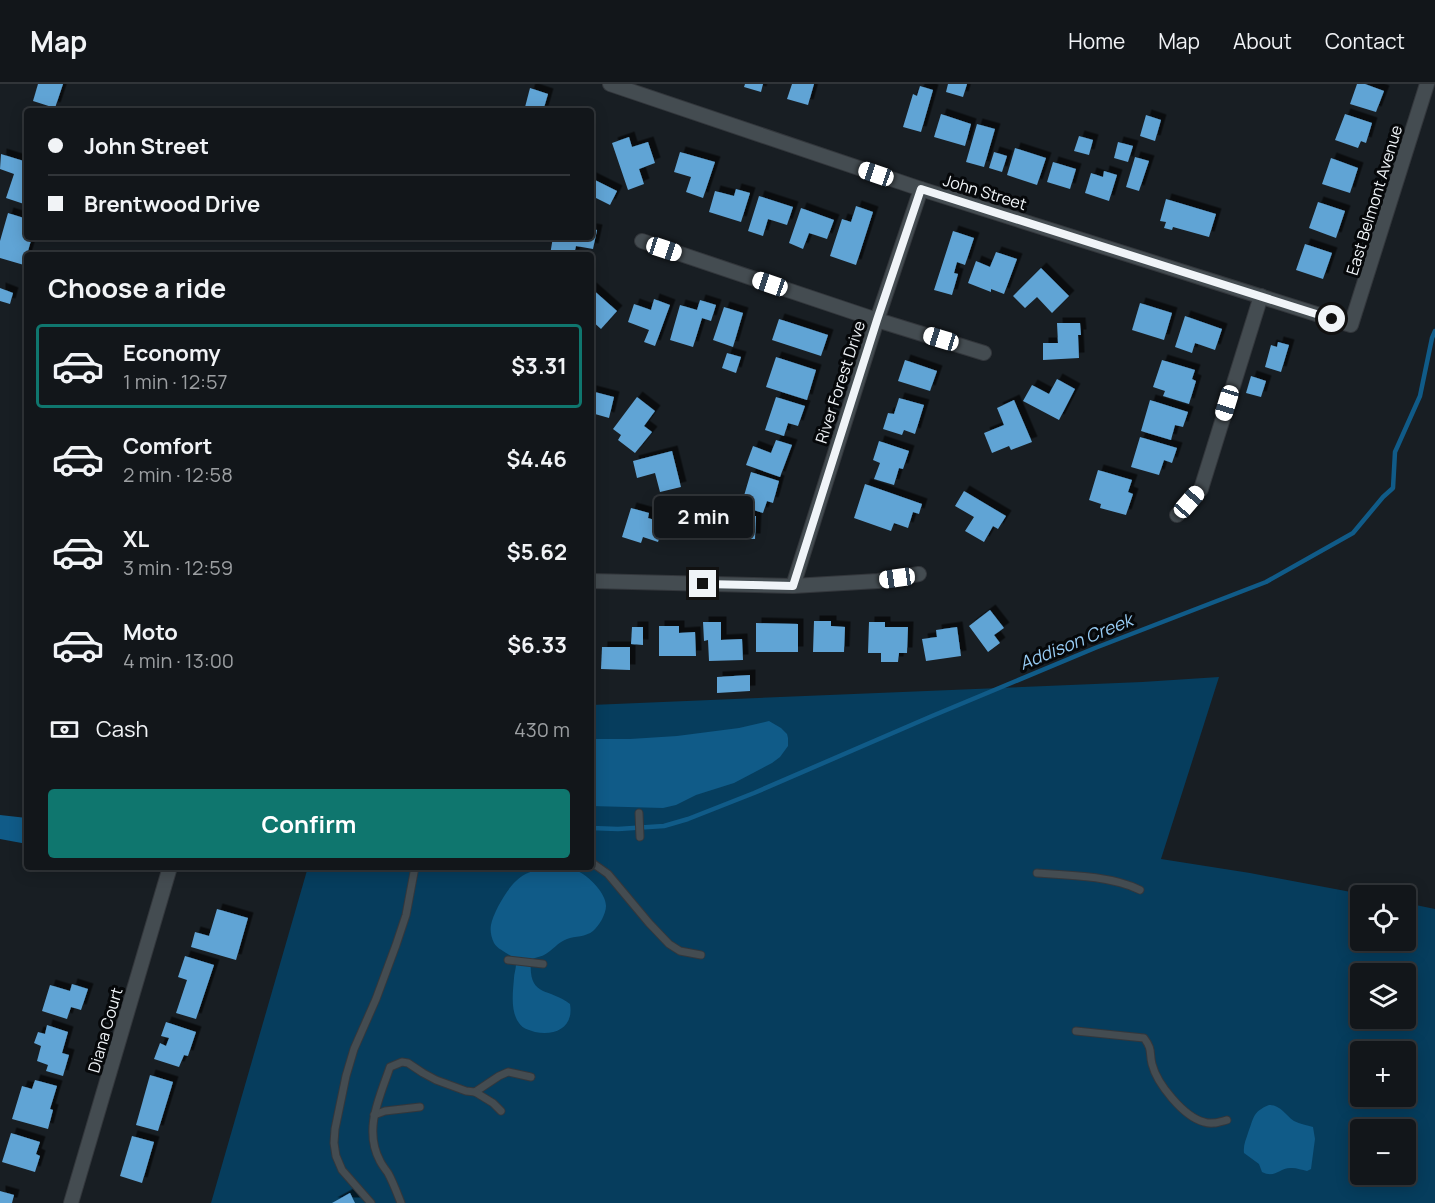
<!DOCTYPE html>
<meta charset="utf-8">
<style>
body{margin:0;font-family:Manrope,sans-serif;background:#1f2327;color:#f1f3f6;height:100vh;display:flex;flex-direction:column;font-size:22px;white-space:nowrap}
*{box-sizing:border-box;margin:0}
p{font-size:20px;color:#9c9fa2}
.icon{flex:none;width:33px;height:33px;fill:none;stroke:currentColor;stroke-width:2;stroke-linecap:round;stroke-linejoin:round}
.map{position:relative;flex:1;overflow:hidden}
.details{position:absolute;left:24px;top:168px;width:570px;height:618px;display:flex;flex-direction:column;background:#12161a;border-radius:6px;box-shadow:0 3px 15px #0003,0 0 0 2px #313539}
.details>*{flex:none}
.guide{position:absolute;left:24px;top:24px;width:570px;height:132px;border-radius:6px;box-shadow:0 3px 15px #0003,0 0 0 2px #313539;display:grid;align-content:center;height:132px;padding:0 24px;background:#12161a}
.controls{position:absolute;left:1350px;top:801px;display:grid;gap:12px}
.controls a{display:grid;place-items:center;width:66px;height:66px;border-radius:6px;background:#12161a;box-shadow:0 3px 15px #0003,0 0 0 2px #313539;font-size:30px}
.end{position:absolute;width:27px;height:27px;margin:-14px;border:8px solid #f0f4f8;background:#111;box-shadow:0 0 0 3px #111}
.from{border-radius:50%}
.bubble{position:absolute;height:42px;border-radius:6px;background:#12161a;box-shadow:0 3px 15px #0003,0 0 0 2px #313539;font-size:20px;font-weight:700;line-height:42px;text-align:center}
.car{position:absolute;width:18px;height:36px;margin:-18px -9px;border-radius:8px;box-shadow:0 0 4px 2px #0007;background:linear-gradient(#fff 24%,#345 0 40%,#fff 0 76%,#345 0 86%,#fff 0)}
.guide b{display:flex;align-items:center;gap:21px;height:57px;font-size:22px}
.guide b+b{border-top:2px solid #313539}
.guide i{width:15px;height:15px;background:#f1f3f6}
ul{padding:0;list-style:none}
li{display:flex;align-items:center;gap:18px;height:84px;margin:0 12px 9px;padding:0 12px;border:3px solid transparent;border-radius:6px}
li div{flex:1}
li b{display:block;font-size:22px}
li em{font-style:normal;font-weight:700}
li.active{border-color:#0f766e}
li>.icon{width:54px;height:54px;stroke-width:1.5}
h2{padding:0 24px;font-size:27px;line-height:72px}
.pay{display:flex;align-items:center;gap:15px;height:66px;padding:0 24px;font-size:22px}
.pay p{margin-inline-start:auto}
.cta{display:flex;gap:12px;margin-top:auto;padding:12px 24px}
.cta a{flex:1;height:69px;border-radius:6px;background:#0f766e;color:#fff;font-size:24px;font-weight:700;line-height:69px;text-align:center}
header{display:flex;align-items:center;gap:36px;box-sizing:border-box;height:84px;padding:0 30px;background:#12161a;border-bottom:2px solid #313539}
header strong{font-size:28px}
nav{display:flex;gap:33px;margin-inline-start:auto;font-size:21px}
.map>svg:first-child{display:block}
.green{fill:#063d5d;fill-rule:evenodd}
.water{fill:#105b88}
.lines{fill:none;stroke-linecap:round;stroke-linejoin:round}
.stream{stroke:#105b88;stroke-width:4.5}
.building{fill:#61a4d5;filter:url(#shadow)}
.lane-casing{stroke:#33373c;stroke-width:9}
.street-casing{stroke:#33373c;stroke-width:16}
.lane{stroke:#444c51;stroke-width:7}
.street{stroke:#444c51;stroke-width:14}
.route{stroke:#f0f4f8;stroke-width:8}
.labels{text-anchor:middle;stroke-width:6;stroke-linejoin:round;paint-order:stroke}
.street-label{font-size:16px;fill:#f0f4f8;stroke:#06080a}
.water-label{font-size:18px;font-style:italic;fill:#97cbf3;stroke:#06080a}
</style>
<header>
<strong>Map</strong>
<nav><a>Home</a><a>Map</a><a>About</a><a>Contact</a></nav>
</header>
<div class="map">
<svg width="1435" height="1119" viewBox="0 0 1435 1119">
<defs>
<filter id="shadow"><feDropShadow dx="5.5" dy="-5.5" stdDeviation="0" flood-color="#0009"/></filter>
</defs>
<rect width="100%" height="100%" fill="#181e23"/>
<path class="green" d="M1219,593L1161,775L1250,789L1367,811L1360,812V856H1406V819L1435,825V1119H211L308,783H591V621L1142,598ZM1360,890H1406V934H1360ZM1360,968H1406V1012H1360ZM1360,1046H1406V1090H1360Z"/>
<g class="water">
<polygon points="769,637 781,644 787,650 788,654 788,662 780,673 772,679 734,699 696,711 676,721 663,724 591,722 591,655 630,655 677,652 739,644"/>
<polygon points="0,731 27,734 27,760 0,755"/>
<path d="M545,783C554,783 564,782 573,785C586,789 606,808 606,822C606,830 599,842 593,847C586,853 575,852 567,855C558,858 552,867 544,871C540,873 535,873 531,876C528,914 548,903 570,920C574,944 555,952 535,948C529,946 523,945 519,939C510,927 513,908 514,894C514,890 516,885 516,880C515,870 499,868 494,859C491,853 490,846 491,841C493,829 507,805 516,797C524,789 535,786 545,783Z"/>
<path d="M1269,1021C1281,1021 1285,1031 1294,1037C1300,1040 1307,1041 1313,1043L1315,1055L1311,1085L1307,1087C1302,1086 1297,1084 1292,1084C1279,1083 1276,1095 1262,1088L1259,1080L1244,1069C1243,1061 1246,1056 1248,1049C1254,1034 1252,1028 1269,1021Z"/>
</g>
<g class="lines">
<polyline class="stream" points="591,744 618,745 664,742 688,735 754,709 932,632 1095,564 1266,498 1353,449 1383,413 1393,404 1395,368 1420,312 1432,254 1435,247"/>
</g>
<g class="building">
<polygon points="38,0 63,0 55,24 33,17"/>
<polygon points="745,0 763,0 761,8 744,3"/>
<polygon points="792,0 814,0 808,21 787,15"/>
<polygon points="948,0 967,0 963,13 946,8"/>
<polygon points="1357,0 1365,0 1384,7 1376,28 1350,20"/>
<polygon points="920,2 933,6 921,48 903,43 913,10 917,12"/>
<polygon points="530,4 548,10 543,27 524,27"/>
<polygon points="941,30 971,40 965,62 934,53"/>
<polygon points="1345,30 1372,39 1366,59 1361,57 1358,64 1335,56"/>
<polygon points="1146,31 1161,36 1155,57 1140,52"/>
<polygon points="977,40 995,45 984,83 966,78"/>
<polygon points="1079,52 1093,56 1089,71 1074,67"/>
<polygon points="629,53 632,63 648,58 655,79 639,85 644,100 628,106 612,59"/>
<polygon points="1118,58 1133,62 1128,78 1114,74"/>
<polygon points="1015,64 1046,74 1037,101 1007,91"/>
<polygon points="680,68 715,78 703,114 686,108 691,93 674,88"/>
<polygon points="994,68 1007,72 1002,88 989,84"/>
<polygon points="1,70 27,78 27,121 6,114 14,90 0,85"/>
<polygon points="1135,73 1149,77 1139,107 1126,103"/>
<polygon points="1331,74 1358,84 1350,109 1322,100"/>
<polygon points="1053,78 1076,85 1070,105 1047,98"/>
<polygon points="1104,87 1117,91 1109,117 1085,109 1091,89 1103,93"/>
<polygon points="591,94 617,107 610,121 594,113 591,119"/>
<polygon points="736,105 750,109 741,138 709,128 715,107 734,112"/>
<polygon points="759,112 793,123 787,141 768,135 763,152 748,147"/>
<polygon points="1166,115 1216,130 1209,153 1173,143 1172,146 1164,144 1166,138 1160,137"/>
<polygon points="1318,118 1345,127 1336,154 1309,144"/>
<polygon points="856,122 873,128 856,181 830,172 842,135 851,138"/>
<polygon points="801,124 834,136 827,155 809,149 803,165 789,159"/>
<polygon points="8,129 27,135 27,153 32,153 24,181 0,174 0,157"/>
<polygon points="591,145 597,146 593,165 576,162 574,171 550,171 553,153 591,153"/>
<polygon points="953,147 974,154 965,181 957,178 954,189 958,190 952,211 934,206"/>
<polygon points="1305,160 1332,169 1323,195 1296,186"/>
<polygon points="996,168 1017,175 1004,210 991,205 991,208 968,199 976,177 990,183"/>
<polygon points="1041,184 1069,212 1052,229 1037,213 1025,224 1013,212"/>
<polygon points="0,204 13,209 10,220 0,217"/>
<polygon points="591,204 617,227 601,245 591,236"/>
<polygon points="654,215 670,221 655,262 644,258 649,246 628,238 634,220 651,226"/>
<polygon points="700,216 716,221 711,237 702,234 693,263 670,256 680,221 697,226"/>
<polygon points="1140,219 1172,229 1164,256 1132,246"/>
<polygon points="724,223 743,229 733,263 713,256"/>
<polygon points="1185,232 1222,245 1215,266 1195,259 1192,269 1175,263"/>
<polygon points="779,235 828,251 821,272 772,256"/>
<polygon points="1057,239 1080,239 1081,251 1078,251 1079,274 1043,276 1043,259 1058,259"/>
<polygon points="1278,258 1289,261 1281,288 1265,283 1271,261 1277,263"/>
<polygon points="727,269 741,273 736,289 722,284"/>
<polygon points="776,273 816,286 807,316 766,303"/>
<polygon points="905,276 937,287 930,307 898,297"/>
<polygon points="1162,276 1195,286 1192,295 1196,297 1189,320 1163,312 1165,307 1153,303"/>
<polygon points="1251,292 1266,297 1261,313 1246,309"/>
<polygon points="1057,295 1075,305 1059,336 1023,317 1032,301 1049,310"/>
<polygon points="591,307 614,313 609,334 595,330 593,335 591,334"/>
<polygon points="637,313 655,327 644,342 652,348 635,369 618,356 621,351 613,345"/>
<polygon points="776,313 805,322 798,342 788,339 784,352 765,346"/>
<polygon points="899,314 924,321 915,350 904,346 902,351 883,345 888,329 894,330"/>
<polygon points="1014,316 1032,358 1011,366 1009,362 992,369 984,349 1004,341 997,324"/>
<polygon points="1150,316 1188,328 1183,343 1175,341 1171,356 1141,347"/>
<polygon points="1140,353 1177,364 1172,379 1164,376 1159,391 1131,383"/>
<polygon points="776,356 792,361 780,393 746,381 753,362 771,369"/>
<polygon points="879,357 909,367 903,385 899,384 894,401 874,395 880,379 873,376"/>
<polygon points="672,367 681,403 660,408 655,389 637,394 633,377"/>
<polygon points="1098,386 1132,396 1128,408 1133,410 1126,431 1100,424 1101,420 1089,416"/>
<polygon points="751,388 779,397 773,419 767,417 763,429 741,422"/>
<polygon points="865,400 922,420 919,430 913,428 908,444 894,439 891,447 854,434"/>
<polygon points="964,407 1006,432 998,445 993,442 984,458 965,447 974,433 955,422"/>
<polygon points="631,424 649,429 648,434 664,439 658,458 643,453 641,459 622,453"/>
<polygon points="703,431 756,432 755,455 703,454"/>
<polygon points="990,526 1004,544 994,551 1000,559 988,568 969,542"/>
<polygon points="814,537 831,537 831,542 845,543 844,568 813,568"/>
<polygon points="703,538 721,538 721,556 742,555 743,576 709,577 708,556 704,557"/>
<polygon points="869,538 885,538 885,543 908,543 907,569 899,569 898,578 881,578 881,569 868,569"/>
<polygon points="756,539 798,540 798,568 756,568"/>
<polygon points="659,542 679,542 679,549 695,548 696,572 659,572"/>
<polygon points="632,543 643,543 643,561 631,560"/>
<polygon points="957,543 961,572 926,577 922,555 937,553 936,546"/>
<polygon points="602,563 630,563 630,586 601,585"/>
<polygon points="750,591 750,607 717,609 717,593"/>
<polygon points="217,825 248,834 236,876 191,863 195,848 209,852"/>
<polygon points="185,872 214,881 196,935 176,929 187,896 178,893"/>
<polygon points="72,900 88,905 81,926 71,923 67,935 42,927 50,901 70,907"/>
<polygon points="166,938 196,948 188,972 184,971 179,983 154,975 160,959 166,962 169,954 161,952"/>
<polygon points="47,941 68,948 62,969 69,971 63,992 46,987 48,981 37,977 41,962 34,959 38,948 45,950"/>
<polygon points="150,991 173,998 158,1047 136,1041"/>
<polygon points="35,996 57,1002 50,1025 53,1026 48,1045 12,1035 22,1002 32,1005"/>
<polygon points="11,1049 40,1058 36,1070 40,1072 35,1088 2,1078"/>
<polygon points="132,1052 154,1058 142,1099 120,1092"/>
<polygon points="0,1107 14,1111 12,1119 0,1119"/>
<polygon points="350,1109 355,1119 332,1119"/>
</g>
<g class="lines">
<g class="lane-casing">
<g id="lane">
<polyline points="639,729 640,753"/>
<polyline points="591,778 608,790 649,839 669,860 680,867 701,871"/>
<path d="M1037,789C1068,791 1112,792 1140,806"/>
<polyline points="508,876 543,880"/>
<path d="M1076,947L1144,954C1153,966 1149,968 1152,980C1157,1000 1184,1033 1204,1038C1212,1041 1219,1038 1227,1036"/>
<polyline points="475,1008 499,992 508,988 531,993"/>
<polyline points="374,1031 385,1027 420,1023"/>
<polyline points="371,1119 342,1086 336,1072 334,1059 335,1045 346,992 354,965 376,915 396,861 406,831 415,783"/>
<path d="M401,1119C397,1109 393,1098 388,1089C385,1085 382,1081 380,1077C363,1045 380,1013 390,983L402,978L408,979L423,989L436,996L466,1007L475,1008L493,1019L501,1027"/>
</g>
</g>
<g class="street-casing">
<g id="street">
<polyline points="610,0 921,105 1351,241 1427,0"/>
<polyline points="642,157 877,236 984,269"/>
<polyline points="1177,431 1201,405 1261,212"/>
<polyline points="591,497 793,502 878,497 919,490"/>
<polyline points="793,502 877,236 921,105"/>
<polyline points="71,1119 170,783"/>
</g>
</g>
<use href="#lane" class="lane"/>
<use href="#street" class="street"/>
</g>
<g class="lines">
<polyline class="route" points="703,500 793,502 877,236 921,105 1332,235"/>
</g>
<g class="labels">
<g class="street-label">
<text transform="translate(985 108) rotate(17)" y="6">John Street</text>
<text transform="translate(1374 116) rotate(-73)" y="6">East Belmont Avenue</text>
<text transform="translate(840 298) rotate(-72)" y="6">River Forest Drive</text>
<text transform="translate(105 946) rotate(-74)" y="6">Diana Court</text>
</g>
<g class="water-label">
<text transform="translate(1076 558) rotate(-22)" y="6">Addison Creek</text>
</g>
</g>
</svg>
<div class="controls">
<a><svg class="icon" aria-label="locate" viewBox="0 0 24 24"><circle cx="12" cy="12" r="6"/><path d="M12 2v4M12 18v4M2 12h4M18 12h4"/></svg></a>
<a><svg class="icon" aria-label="layers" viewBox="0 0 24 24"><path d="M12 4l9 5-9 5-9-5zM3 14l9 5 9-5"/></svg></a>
<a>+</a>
<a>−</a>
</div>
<i class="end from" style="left:1332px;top:235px"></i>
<i class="end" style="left:703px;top:500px"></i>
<div class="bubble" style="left:654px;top:412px;width:99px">2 min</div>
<i class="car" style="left:876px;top:90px;rotate:289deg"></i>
<i class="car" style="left:664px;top:165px;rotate:108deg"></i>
<i class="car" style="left:770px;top:200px;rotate:289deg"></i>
<i class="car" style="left:941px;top:255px;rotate:287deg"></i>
<i class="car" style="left:1227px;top:319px;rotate:197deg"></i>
<i class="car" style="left:1189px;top:418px;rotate:41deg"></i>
<i class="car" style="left:897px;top:494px;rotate:262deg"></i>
<div class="guide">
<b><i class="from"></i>John Street</b>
<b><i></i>Brentwood Drive</b>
</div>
<section class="details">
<h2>Choose a ride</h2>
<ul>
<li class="active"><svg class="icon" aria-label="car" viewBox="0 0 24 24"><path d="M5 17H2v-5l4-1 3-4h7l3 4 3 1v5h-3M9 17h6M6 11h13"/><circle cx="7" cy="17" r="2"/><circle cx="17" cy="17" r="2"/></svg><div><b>Economy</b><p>1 min · 12:57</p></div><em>$3.31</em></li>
<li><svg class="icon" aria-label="car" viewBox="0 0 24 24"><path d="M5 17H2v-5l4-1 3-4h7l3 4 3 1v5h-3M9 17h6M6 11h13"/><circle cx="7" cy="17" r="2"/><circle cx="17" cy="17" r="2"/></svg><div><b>Comfort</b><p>2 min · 12:58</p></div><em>$4.46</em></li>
<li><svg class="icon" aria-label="car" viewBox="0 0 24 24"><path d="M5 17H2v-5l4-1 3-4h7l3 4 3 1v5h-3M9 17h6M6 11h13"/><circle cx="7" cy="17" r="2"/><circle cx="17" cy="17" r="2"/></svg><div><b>XL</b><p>3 min · 12:59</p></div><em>$5.62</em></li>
<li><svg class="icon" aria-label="car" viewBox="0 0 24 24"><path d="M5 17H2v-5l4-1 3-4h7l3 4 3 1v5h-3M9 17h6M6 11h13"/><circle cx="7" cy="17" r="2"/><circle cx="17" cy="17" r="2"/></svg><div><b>Moto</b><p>4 min · 13:00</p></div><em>$6.33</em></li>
</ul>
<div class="pay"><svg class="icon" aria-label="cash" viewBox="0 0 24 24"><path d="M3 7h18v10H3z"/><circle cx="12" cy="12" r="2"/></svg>Cash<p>430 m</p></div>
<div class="cta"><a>Confirm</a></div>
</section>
</div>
